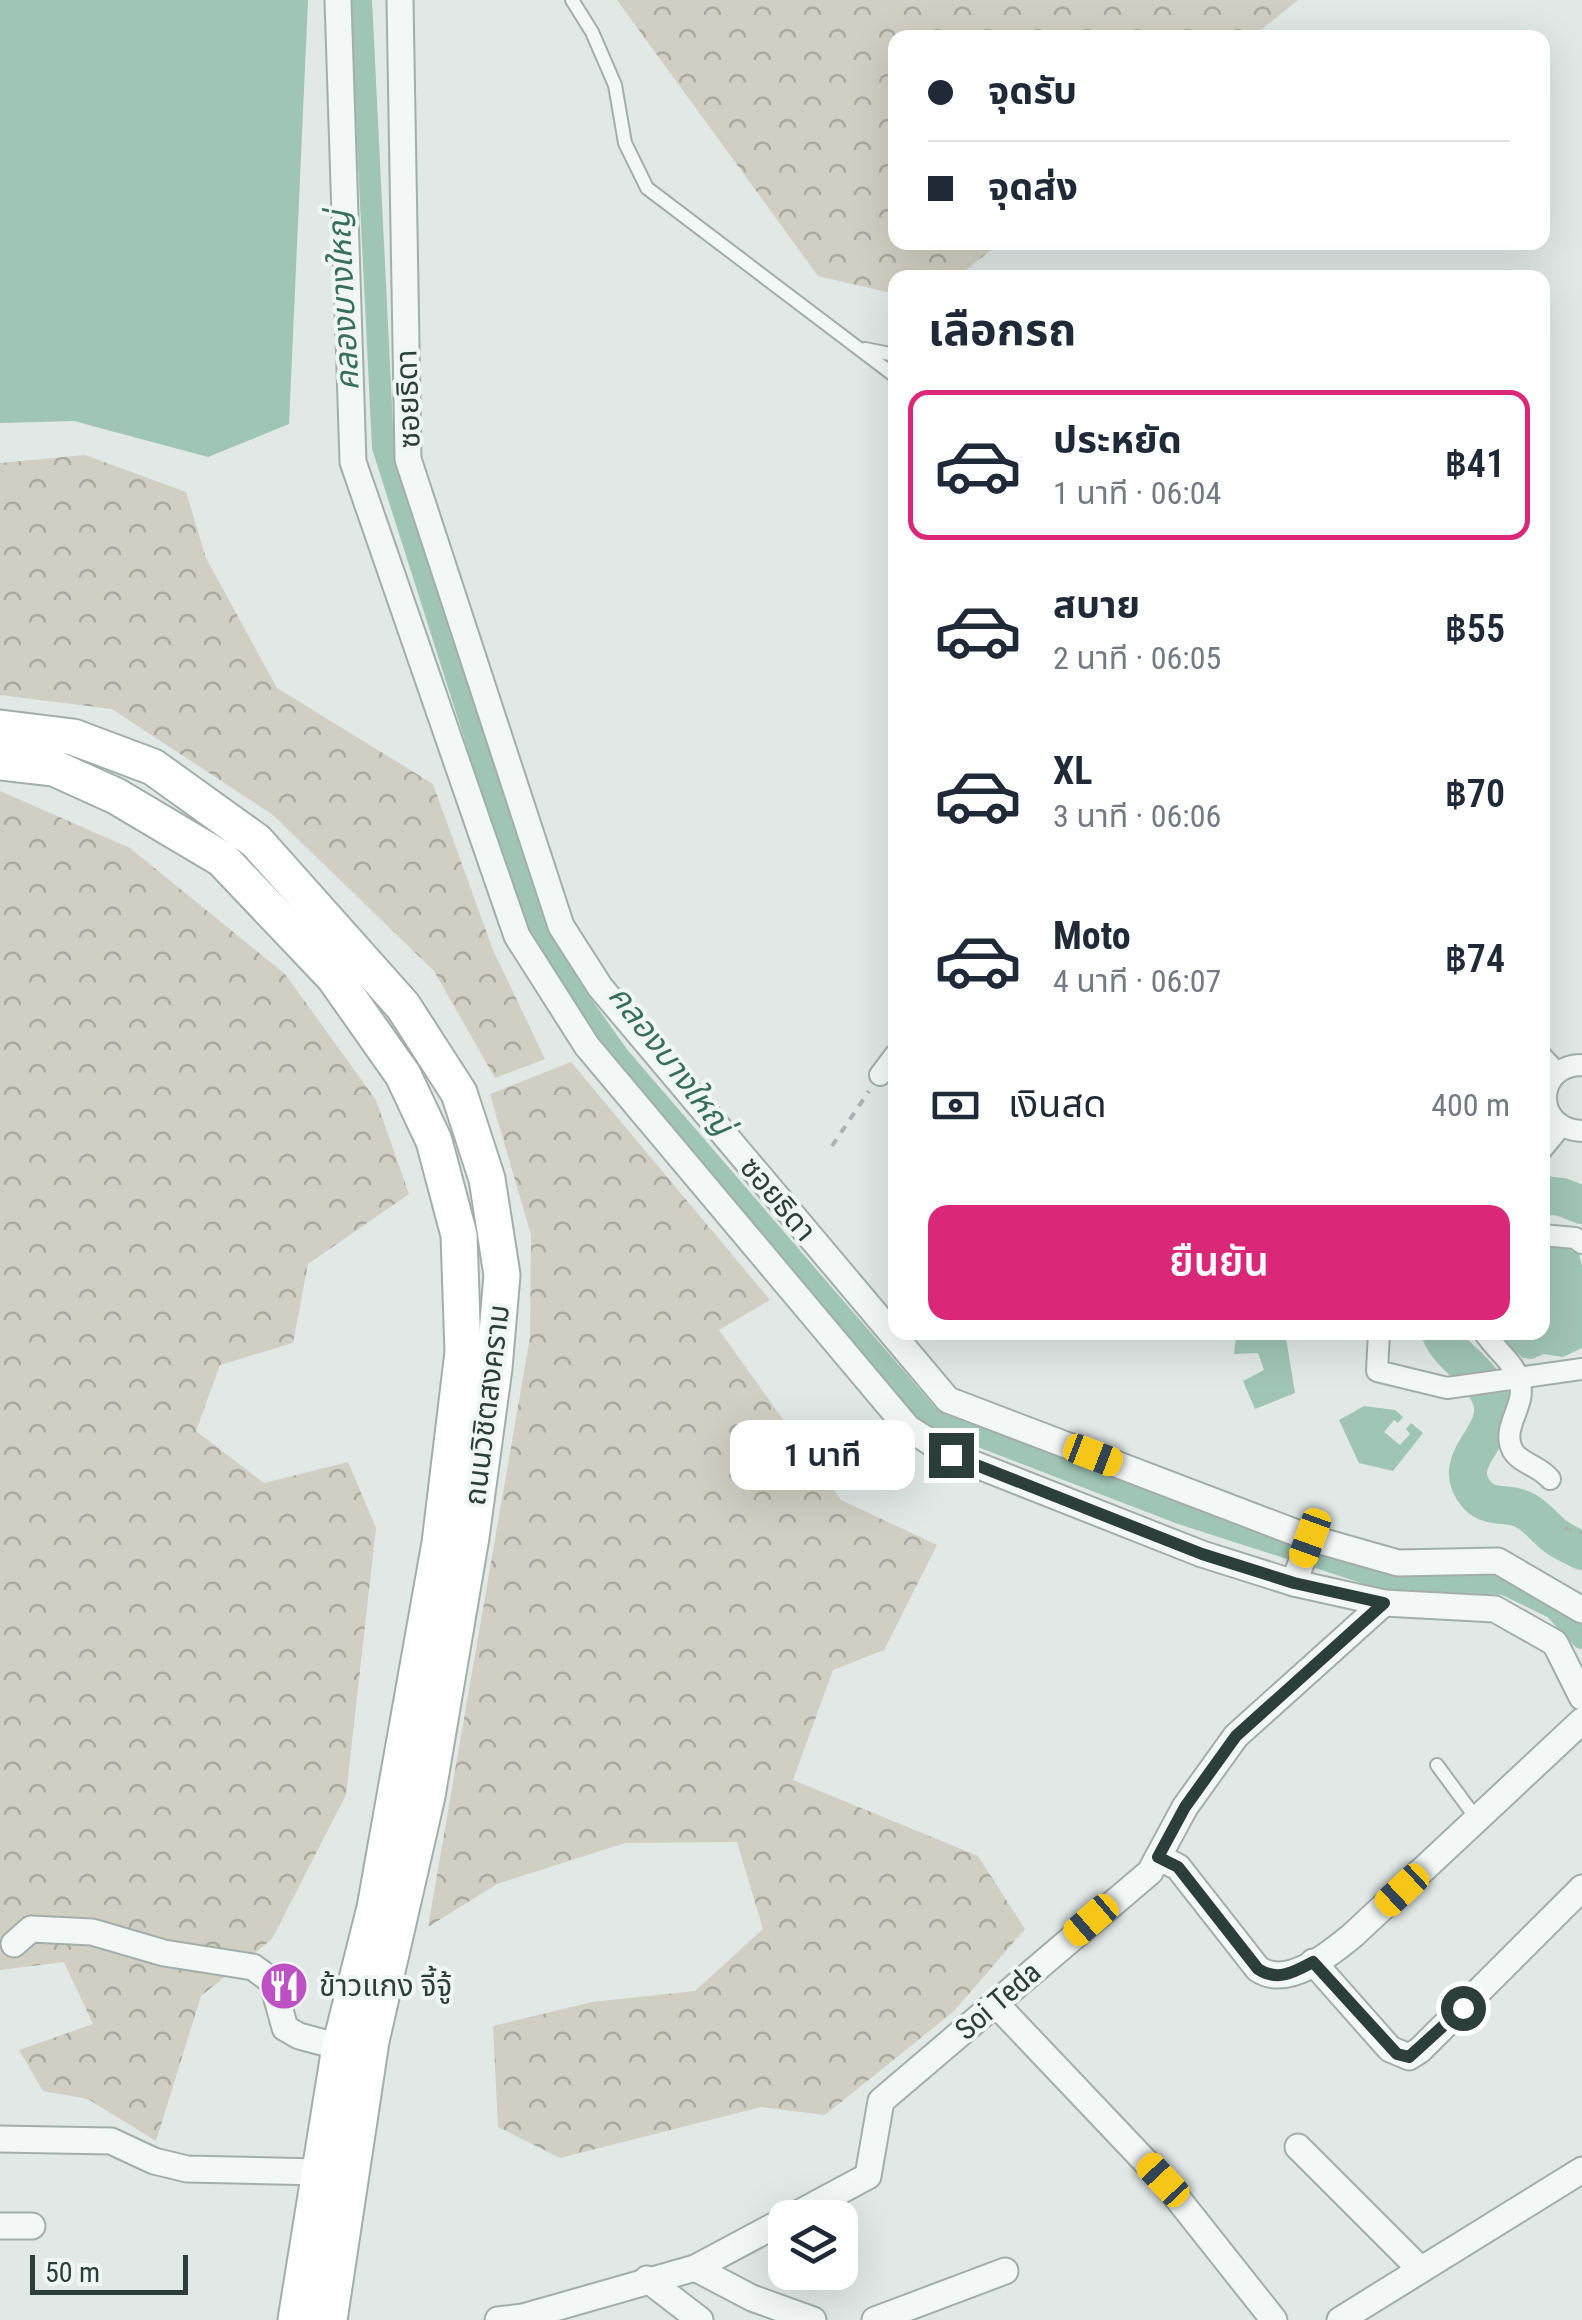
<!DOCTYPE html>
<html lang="th">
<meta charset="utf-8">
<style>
body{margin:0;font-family:"Roboto Condensed","Noto Sans Thai",sans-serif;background:#f6f6f7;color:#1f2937;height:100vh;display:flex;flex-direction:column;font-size:38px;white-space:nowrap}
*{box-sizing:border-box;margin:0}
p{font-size:32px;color:#747a83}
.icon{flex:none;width:55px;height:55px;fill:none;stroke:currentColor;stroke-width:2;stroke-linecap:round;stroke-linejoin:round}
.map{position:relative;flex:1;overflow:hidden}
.sheet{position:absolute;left:888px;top:270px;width:662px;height:1070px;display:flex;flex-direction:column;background:#fff;border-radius:20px;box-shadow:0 10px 40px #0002}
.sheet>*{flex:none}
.banner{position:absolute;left:888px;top:30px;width:662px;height:220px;border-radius:20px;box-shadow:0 10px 40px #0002;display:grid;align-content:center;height:220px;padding:0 40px;background:#fff}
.controls{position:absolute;left:768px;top:2200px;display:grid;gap:20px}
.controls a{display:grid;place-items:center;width:90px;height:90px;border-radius:20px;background:#fff;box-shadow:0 10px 40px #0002;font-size:50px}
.scale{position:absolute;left:30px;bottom:25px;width:158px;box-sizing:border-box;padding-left:10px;border:5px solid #2b3e39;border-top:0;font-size:28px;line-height:35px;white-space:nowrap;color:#2b3e39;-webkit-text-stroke:8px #f0f6f4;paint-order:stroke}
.end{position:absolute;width:45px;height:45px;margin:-22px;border:12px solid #2b3e39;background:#fff;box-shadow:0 0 0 5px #fff}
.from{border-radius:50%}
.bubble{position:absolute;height:70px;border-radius:20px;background:#fff;box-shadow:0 10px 40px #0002;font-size:32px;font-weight:600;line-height:70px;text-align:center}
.car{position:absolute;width:30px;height:60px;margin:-30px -15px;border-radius:12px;box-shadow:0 0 8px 2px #0007;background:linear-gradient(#f5c518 24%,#345 0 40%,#f5c518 0 76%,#345 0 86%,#f5c518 0)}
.banner b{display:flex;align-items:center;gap:35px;height:95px;font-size:38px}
.banner b+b{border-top:2px solid #e0e1e3}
.banner i{width:25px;height:25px;background:#1f2937}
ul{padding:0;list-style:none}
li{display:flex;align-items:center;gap:30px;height:150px;margin:0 20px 15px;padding:0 20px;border:5px solid transparent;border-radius:20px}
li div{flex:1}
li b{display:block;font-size:38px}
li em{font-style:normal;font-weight:600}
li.on{border-color:#db2777}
li>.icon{width:90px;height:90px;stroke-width:1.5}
h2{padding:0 40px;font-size:45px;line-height:120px}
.pay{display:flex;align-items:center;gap:25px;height:110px;padding:0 40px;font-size:38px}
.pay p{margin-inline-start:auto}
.button{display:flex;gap:20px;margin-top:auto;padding:20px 40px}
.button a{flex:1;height:115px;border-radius:20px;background:#db2777;color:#fff;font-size:40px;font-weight:600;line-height:115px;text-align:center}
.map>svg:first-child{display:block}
.forest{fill:url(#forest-crowns)}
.water{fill:#9fc5b6}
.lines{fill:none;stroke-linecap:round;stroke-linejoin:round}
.canal{stroke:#9fc5b6;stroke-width:22}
.river{stroke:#9fc5b6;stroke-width:38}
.service-casing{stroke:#a3aeab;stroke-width:16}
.pedestrian-casing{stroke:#a3aeab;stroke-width:24}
.minor-casing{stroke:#a3aeab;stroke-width:29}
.secondary-casing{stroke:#a3aeab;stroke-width:39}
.path{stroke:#abb4b2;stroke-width:4;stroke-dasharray:8 8;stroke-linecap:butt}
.service{stroke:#f3f7f6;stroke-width:12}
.pedestrian{stroke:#f3f7f6;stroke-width:20}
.minor{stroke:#f3f7f6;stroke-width:25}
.secondary{stroke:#fff;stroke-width:35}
.route{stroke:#2b3e39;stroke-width:12}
.labels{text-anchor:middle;stroke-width:8;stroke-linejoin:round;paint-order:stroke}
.street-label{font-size:30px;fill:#2b3e39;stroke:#f0f6f4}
.poi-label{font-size:30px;fill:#2b3e39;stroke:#f0f6f4;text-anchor:start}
.water-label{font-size:32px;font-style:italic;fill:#386f5c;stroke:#f0f6f4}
</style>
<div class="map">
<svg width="1582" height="2320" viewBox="0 0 1582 2320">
<defs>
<pattern id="forest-crowns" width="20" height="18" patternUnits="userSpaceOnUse" patternTransform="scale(2.5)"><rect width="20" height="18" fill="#d1cfc3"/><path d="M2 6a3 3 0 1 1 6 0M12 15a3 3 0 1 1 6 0" fill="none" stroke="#aaa99f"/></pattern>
</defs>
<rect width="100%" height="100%" fill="#e1e8e6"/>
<g class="forest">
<polygon points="617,0 1298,0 1252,37 895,38 895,242 1000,243 957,277 895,278 895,294 818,276"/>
<polygon points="85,455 186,492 206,558 277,688 433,784 493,950 545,1059 495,1078 434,971 273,815 112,709 0,695 0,463"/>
<polygon points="0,791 130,848 285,974 376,1100 409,1194 308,1264 293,1343 220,1365 196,1431 264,1483 348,1462 376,1528 346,1795 272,1939 201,1996 156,2141 88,2099 43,2091 19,2050 93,2024 64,1962 0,1970"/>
<polygon points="571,1062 770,1300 719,1330 841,1500 937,1545 884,1650 833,1670 793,1780 978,1856 1025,1929 953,2012 825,2115 761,2107 560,2158 498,2127 493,2026 592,2002 695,1991 763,1929 737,1842 625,1843 497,1884 428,1927 530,1337 531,1235 490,1094"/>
</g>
<g class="water">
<polygon points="0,0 308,0 289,424 208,457 74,421 0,423"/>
<polygon points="1548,1246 1565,1248 1579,1254 1582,1266 1582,1348 1563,1357 1544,1354 1532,1359 1523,1358 1493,1333 1542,1332 1543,1251"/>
<polygon points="1236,1337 1286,1338 1295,1393 1255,1409 1243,1381 1264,1370 1258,1353 1234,1354"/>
<polygon points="1364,1406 1395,1410 1403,1417 1398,1423 1394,1420 1384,1432 1400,1445 1410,1434 1406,1429 1411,1423 1423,1433 1393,1471 1359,1463 1339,1420"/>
</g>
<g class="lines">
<polyline class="canal" points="361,0 383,447 537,931 577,998 619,1057 928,1416 1180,1513 1385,1579 1505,1584 1554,1608 1582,1638"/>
<g class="river">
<polyline points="1542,1195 1562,1197 1582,1205"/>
<path d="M1440,1332C1451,1359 1480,1368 1491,1398C1505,1437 1446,1458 1477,1495C1490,1510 1510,1501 1526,1511C1537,1517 1545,1528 1555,1536C1563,1542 1573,1546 1582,1551"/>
</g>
<g class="service-casing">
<g id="service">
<polyline points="572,0 592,32 615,85 625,143 647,188 895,376"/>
<polyline points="865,349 895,355"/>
<polyline points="1437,1765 1476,1818"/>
</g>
</g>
<g class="pedestrian-casing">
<g id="pedestrian">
<polyline points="1542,1057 1557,1073"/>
<path d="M1582,1065C1535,1065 1533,1129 1582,1131"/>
<polyline points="880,1075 895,1055"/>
<polyline points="1542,1149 1561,1126"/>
<polyline points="1542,1235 1575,1238 1582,1243"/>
<polyline points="1379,1332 1377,1371 1447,1388 1582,1369"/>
<path d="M1484,1332C1495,1350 1515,1362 1520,1383C1526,1407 1500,1428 1513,1451C1521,1464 1540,1466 1550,1479"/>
</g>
</g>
<g class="minor-casing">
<g id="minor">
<polyline points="338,0 353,462 517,936 587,1046 908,1428 951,1455 1202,1554 1294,1583 1384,1603 1495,1609 1555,1643 1582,1697"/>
<polyline points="400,0 408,459 561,926 600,987 948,1400 1310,1538 1398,1563 1498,1561 1582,1610"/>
<polyline points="1294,1583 1310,1538"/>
<path d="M1158,1857L1178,1867L1258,1969C1288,1989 1330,1954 1353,1935L1582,1721"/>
<polyline points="14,1944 31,1929 92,1932 164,1953 253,1967 272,1981 285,2028 299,2036 340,2047"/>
<polyline points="1313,1962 1390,2049 1409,2057 1420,2050 1582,1888"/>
<polyline points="996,2004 1163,2180 1274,2320"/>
<polyline points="0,2139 111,2141 154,2161 187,2169 320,2172"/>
<polyline points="1298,2147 1420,2269"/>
<polyline points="790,2218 868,2176 881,2101 1150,1872 1185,1807 1236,1736 1384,1603"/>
<polyline points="0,2226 32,2226"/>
<polyline points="695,2268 752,2298 813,2320"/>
<polyline points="647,2279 700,2320"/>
<polyline points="498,2320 523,2317 695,2268 785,2220"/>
<polyline points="875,2320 1005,2271"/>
<polyline points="1340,2320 1582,2170"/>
</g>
</g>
<g class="secondary-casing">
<g id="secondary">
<polyline points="0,728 73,737 153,767 256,841 403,1006 459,1093 487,1179 502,1275 494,1368 471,1537 427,1796 371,2041 329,2320"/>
<polyline points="0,762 54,768 116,796 222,859 334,977 403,1075 434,1141 459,1235 463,1352 440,1543 375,1908 340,2047 296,2320"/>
</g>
</g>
<g class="path">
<polyline points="832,1146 869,1091"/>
<polyline points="1564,1528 1582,1533"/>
</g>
<use href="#service" class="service"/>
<use href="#pedestrian" class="pedestrian"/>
<use href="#minor" class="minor"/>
<use href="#secondary" class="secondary"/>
</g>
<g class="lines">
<path class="route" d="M951,1455L1202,1554L1294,1583L1384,1603L1236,1736L1185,1807L1158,1857L1178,1867L1258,1969C1278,1982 1294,1972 1313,1962L1397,2054L1409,2057L1463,2008"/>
</g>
<defs>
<g id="restaurant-disc" transform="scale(2.5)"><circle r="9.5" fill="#bd51c3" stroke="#f0f6f4"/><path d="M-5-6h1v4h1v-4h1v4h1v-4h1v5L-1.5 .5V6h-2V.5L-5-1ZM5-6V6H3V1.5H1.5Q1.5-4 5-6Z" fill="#fff"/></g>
</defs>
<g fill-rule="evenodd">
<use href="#restaurant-disc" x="284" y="1986"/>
</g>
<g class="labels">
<g class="street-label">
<text transform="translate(408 399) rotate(-92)" y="10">ซอยธิดา</text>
<text transform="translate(778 1199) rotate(50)" y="10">ซอยธิดา</text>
<text transform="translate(487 1405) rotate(-83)" y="10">ถนนวิชิตสงคราม</text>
<text transform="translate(998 2001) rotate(-41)" y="10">Soi Teda</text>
</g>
<g class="poi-label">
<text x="319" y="1996">ข้าวแกง จี้จู้</text>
</g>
<g class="water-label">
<text transform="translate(343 301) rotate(-93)" y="11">คลองบางใหญ่</text>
<text transform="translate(671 1060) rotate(52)" y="11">คลองบางใหญ่</text>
</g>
</g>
</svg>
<div class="controls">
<a><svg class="icon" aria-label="layers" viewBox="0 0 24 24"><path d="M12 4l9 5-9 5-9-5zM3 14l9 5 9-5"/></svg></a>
</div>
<div class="scale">50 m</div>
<i class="end from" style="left:1463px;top:2008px"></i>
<i class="end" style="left:951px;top:1455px"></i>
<div class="bubble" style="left:730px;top:1420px;width:185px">1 นาที</div>
<i class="car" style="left:1093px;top:1455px;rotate:111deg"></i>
<i class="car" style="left:1310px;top:1538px;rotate:200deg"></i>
<i class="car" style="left:1402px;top:1890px;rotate:227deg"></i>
<i class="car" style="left:1091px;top:1920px;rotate:229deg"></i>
<i class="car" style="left:1163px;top:2180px;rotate:317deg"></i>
<div class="banner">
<b><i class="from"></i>จุดรับ</b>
<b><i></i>จุดส่ง</b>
</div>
<section class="sheet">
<h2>เลือกรถ</h2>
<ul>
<li class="on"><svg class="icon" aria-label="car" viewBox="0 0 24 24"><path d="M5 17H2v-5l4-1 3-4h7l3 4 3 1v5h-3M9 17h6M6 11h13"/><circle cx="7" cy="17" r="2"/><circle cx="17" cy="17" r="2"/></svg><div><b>ประหยัด</b><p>1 นาที · 06:04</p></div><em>฿41</em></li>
<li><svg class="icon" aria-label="car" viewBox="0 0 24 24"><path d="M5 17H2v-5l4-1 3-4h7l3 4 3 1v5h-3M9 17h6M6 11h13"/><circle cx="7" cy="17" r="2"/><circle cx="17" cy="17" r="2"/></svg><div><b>สบาย</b><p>2 นาที · 06:05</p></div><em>฿55</em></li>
<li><svg class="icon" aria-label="car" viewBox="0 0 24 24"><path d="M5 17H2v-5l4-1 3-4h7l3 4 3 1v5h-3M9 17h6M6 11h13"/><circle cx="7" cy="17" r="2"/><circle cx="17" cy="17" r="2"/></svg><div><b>XL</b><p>3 นาที · 06:06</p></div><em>฿70</em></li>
<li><svg class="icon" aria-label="car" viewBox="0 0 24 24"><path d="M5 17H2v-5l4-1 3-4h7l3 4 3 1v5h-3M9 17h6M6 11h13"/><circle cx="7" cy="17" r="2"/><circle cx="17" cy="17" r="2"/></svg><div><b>Moto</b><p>4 นาที · 06:07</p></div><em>฿74</em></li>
</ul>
<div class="pay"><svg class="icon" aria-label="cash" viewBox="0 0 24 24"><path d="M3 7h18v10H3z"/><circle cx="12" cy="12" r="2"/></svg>เงินสด<p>400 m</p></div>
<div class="button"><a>ยืนยัน</a></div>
</section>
</div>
